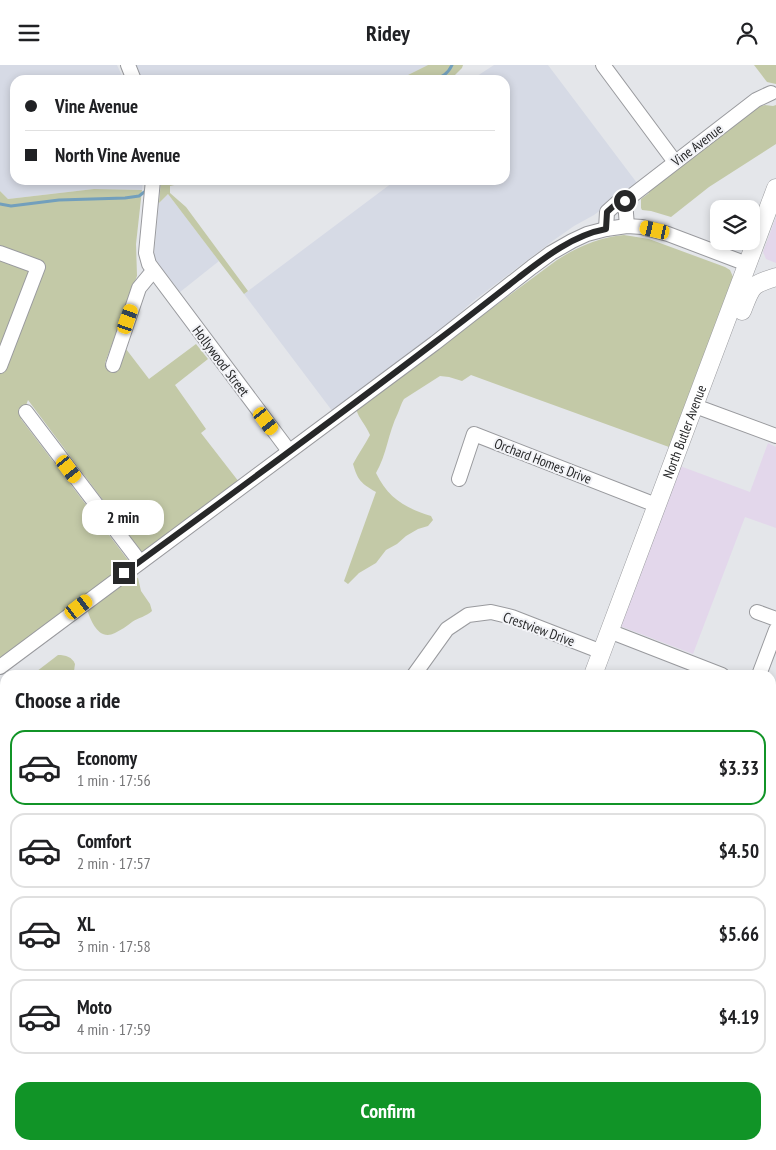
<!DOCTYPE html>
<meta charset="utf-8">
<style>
body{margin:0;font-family:"PT Sans Narrow",sans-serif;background:#f6f6f6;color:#202124;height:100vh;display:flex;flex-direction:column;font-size:19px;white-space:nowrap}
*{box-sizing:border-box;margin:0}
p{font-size:16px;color:#757577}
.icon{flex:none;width:28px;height:28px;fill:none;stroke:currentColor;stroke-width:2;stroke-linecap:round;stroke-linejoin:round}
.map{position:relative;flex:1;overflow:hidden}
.drawer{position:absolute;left:0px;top:605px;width:776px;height:480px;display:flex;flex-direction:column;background:#fff;border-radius:15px 15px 0 0;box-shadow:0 2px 8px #0003}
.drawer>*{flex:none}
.guide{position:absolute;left:10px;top:10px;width:500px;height:110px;border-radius:15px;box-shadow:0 2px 8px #0003;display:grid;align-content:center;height:110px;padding:0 15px;background:#fff}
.controls{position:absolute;left:710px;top:135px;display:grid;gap:10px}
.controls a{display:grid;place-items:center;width:50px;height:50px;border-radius:10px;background:#fff;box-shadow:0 2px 8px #0003;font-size:25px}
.end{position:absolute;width:22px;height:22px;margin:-11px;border:6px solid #272829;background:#fff;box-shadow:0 0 0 2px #fff}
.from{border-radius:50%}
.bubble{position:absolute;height:35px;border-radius:15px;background:#fff;box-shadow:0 2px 8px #0003;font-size:16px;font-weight:600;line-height:35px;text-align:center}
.car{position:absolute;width:15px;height:30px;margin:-15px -8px;border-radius:6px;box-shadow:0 0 4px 1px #0007;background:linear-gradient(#f5c518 24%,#345 0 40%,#f5c518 0 76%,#345 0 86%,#f5c518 0)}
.guide b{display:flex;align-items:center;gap:18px;height:48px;font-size:19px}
.guide b+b{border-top:1px solid #e0e0e0}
.guide i{width:12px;height:12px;background:#202124}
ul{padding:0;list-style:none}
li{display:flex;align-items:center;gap:15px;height:75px;margin:0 10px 8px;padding:0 5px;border:2px solid #e0e0e0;border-radius:15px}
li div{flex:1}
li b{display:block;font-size:19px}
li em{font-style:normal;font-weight:600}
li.current{border-color:#119427}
li>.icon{width:45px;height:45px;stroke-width:1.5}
h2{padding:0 15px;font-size:22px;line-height:60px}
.cta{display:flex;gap:10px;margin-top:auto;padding:10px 15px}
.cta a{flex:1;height:58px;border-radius:15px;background:#119427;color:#fff;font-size:20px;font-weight:600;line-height:58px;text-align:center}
header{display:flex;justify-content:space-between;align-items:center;height:65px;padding:0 15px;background:#fff;font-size:22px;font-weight:600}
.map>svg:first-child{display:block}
.commercial{fill:#e3d7eb}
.built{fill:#d6dae5}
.green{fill:#c3c9a7}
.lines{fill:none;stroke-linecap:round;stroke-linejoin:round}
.stream{stroke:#729fbc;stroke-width:3}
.minor-casing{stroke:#999a9e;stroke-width:16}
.major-casing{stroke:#999a9e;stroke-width:19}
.minor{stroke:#fff;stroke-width:14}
.major{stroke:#fff;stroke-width:18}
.route{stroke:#272829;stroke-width:6}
.labels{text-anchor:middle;stroke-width:4;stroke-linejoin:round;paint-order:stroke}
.street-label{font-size:14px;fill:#272829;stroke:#f2f3f7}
</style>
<header><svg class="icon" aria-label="menu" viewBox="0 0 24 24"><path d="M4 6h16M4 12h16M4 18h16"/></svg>Ridey<svg class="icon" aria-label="person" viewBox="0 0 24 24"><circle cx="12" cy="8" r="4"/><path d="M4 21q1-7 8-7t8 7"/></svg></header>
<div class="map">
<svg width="776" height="1085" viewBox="0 0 776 1085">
<rect width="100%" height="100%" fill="#e4e6ea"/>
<g class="commercial">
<polygon points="776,152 776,198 766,194 763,187"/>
<polygon points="768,378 776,382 776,463 745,452 693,589 620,561 680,401 750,427"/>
</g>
<g class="built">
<polygon points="0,0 117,0 124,15 15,15 15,115 143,115 142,125 94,124 8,134 0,126"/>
<polygon points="135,0 428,0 398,15 142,15"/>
<polygon points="494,0 548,0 637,118 594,150 574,161 554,175 472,237 441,265 333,347 244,229 396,115 505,115 505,15 471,15"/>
<polygon points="168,129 219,196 180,227 155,195 154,191 159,138"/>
</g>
<g class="green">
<polygon points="428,0 463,0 462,3 450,15 398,15"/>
<polygon points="754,0 776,0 776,19 767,17"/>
<polygon points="765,40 773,41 776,40 776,79 709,122 671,152 651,146 642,145 641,143 641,134 649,128 648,125 759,42"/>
<polygon points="161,115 196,115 170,121 170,128 186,142 248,226 244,229 168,129 159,138"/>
<polygon points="94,124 142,125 136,179 137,211 105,298 119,303 126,284 149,314 196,279 208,294 175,320 206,364 201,368 239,417 144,486 141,486 28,335 21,354 128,495 128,500 0,594 0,126 8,134"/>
<path d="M624,170L649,174L725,202L730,205L733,212L669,382L471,310L462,316L449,312L440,311L404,334C401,339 400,343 398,348C388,368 387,389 376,408C388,433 405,443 431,451L433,455L428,461L418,464L406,471L397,479L386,485L376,498L359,508L348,519L344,516L376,427C361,418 358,416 353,399C358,389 365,380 370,370C366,360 359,354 356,344L557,195C577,182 600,172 624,170Z"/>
<path d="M132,511L138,513L141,526L150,539L152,546C147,551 138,553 132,557C127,561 121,565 115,568C99,576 91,557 87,544Z"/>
<path d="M58,590C66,590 72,592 75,599L74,606L65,610H32Z"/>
</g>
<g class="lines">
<g class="stream">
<path d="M433,15C442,12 448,9 452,0"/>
<polyline points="156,119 164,115"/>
<polyline points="0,139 11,141 59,135 125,133 139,131 147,125"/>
</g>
<g class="minor-casing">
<g id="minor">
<polyline points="128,0 134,15"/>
<polyline points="603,0 675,97"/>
<polyline points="153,115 146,188 149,199 289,386"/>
<polyline points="625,136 627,161"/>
<polyline points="606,164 607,147 617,138 625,136 756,35 771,28"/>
<polyline points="0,188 38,202 0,301"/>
<polyline points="113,300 139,223 153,206"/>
<polyline points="695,341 776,371"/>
<polyline points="26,347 140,497"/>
<polyline points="459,414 474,369 656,440"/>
<polyline points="757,547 776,554"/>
<polyline points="609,566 722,610"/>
<polyline points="0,602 435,278 532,202 551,188 572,176 587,169 606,164 627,161 642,162 668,169 747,199"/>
<polyline points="414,610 447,564 468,550 491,547 512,552 602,587"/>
<polyline points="759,610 776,565"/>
<polyline points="771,629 776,631"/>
<polyline points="771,709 776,711"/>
<polyline points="1,743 2,747"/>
<polyline points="771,874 776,876"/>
<polyline points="0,991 5,993"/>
<polyline points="771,1009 776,996"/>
<polyline points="771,1036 776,1038"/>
<polyline points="235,1080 248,1085"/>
<polyline points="258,1085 260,1080"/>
<polyline points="576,1085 578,1080"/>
<polyline points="742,1085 744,1080"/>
</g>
</g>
<g class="major-casing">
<g id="major">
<path d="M742,246C752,221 750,220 776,212"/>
<path id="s1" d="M593,610L776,123"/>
<polyline points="409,1085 411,1080"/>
</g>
</g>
<use href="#minor" class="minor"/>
<use href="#major" class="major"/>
</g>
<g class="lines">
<path class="route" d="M124,508C228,432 332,356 434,278C462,257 490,235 518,213C544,193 573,170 606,164L607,147L617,138L625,136"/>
</g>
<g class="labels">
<g class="street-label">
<text transform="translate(697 80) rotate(-37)" y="5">Vine Avenue</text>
<text transform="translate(221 296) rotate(53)" y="5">Hollywood Street</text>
<text dy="5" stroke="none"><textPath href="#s1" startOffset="260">North Butler Avenue</textPath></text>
<text transform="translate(543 396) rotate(21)" y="5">Orchard Homes Drive</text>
<text transform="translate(539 564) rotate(20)" y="5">Crestview Drive</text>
</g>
</g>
</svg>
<div class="controls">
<a><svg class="icon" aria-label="layers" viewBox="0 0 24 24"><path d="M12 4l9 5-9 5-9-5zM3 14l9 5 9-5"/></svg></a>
</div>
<i class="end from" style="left:625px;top:136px"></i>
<i class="end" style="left:124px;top:508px"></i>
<div class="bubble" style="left:82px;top:435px;width:82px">2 min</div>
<i class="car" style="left:655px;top:165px;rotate:283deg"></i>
<i class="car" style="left:128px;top:254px;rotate:19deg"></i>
<i class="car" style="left:266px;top:356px;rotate:143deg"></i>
<i class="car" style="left:69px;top:404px;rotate:143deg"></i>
<i class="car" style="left:79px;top:542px;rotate:53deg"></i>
<div class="guide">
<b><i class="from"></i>Vine Avenue</b>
<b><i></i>North Vine Avenue</b>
</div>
<section class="drawer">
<h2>Choose a ride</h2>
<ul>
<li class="current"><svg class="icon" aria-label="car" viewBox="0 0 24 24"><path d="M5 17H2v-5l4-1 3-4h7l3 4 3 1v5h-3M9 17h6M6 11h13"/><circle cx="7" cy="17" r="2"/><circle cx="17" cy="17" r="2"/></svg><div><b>Economy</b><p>1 min · 17:56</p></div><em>$3.33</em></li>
<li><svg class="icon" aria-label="car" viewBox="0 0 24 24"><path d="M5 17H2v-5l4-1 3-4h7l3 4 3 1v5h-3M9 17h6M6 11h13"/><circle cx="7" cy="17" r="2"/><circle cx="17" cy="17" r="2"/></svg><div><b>Comfort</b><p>2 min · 17:57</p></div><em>$4.50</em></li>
<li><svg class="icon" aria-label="car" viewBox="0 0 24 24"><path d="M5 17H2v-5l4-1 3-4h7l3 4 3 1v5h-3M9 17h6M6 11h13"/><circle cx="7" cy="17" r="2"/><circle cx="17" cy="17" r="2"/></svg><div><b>XL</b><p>3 min · 17:58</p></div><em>$5.66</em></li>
<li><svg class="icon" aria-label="car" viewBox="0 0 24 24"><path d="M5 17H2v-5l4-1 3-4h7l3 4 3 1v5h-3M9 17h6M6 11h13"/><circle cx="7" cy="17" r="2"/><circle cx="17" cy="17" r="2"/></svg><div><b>Moto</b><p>4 min · 17:59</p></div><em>$4.19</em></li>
</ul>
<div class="cta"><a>Confirm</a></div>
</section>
</div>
